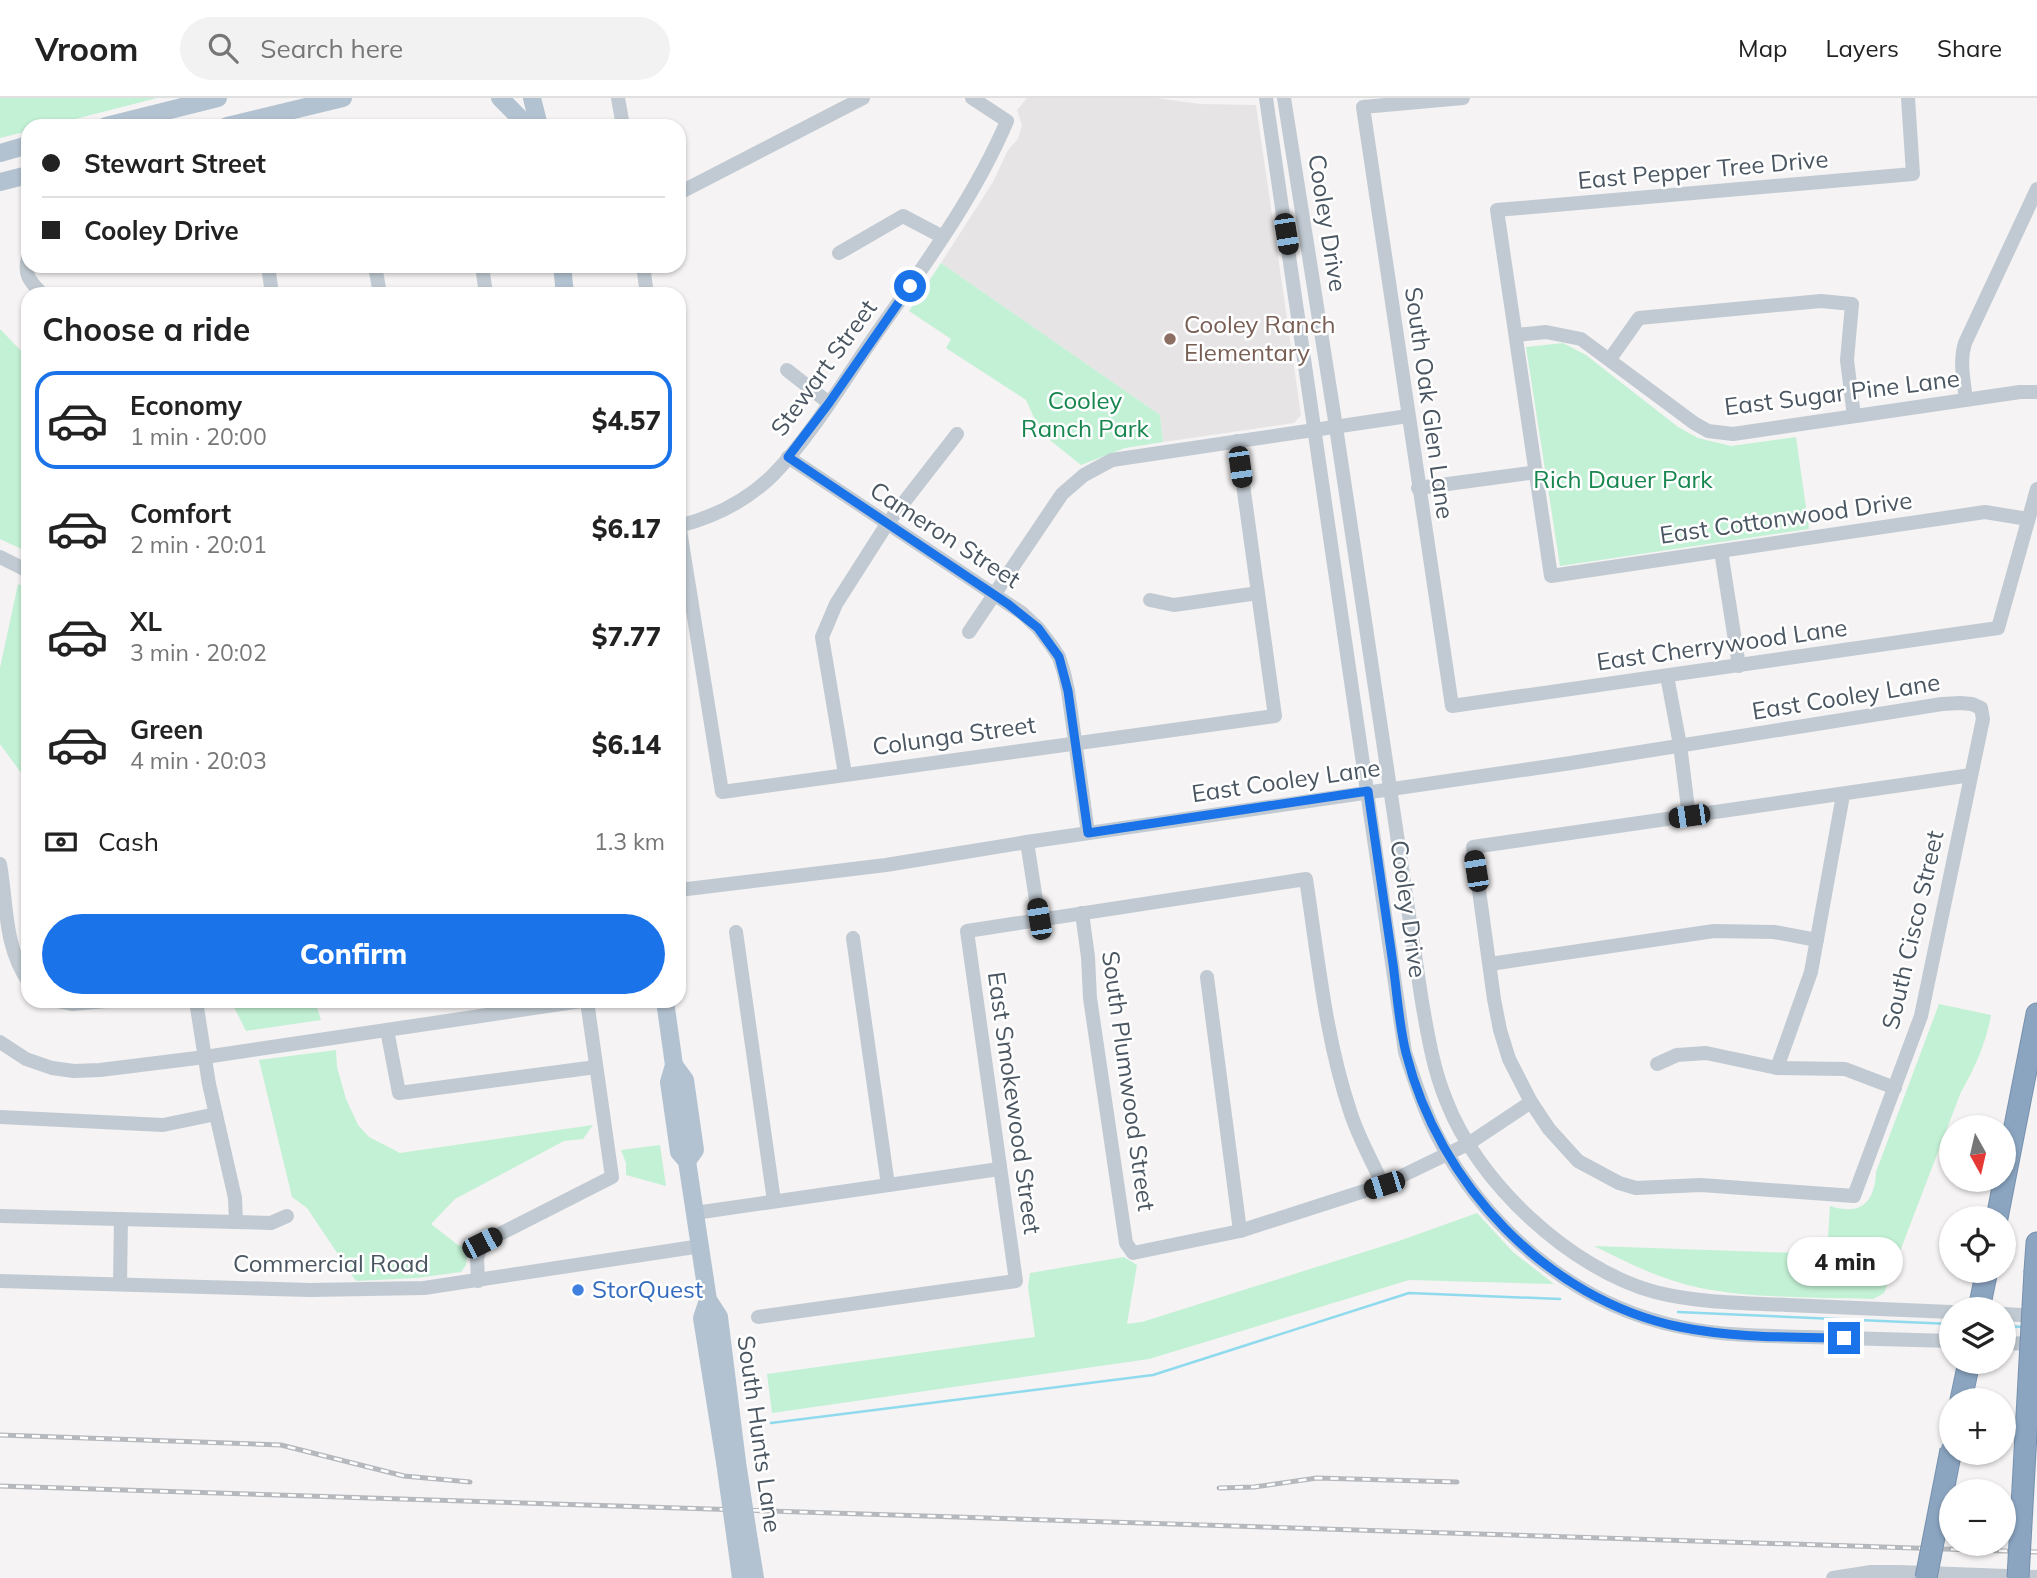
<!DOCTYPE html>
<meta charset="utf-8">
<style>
body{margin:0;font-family:Mulish,sans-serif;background:#f2f2f2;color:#222;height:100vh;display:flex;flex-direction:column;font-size:26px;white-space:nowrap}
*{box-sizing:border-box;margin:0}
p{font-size:23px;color:#767676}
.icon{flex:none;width:38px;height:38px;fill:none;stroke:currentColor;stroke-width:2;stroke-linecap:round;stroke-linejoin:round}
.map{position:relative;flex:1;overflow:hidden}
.side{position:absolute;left:21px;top:189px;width:665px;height:721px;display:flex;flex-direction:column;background:#fff;border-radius:21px;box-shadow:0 2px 5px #0004}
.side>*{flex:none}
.guide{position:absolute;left:21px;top:21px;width:665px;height:154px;border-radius:21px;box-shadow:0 2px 5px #0004;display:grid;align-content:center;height:154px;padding:0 21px;background:#fff}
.needle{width:46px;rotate:172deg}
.tools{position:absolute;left:1939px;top:1017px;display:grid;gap:14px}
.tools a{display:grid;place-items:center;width:77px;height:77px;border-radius:50%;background:#fff;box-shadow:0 2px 5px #0004;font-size:35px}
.end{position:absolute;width:32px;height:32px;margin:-16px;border:9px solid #1a73e8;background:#fff;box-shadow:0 0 0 4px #fff}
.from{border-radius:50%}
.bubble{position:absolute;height:49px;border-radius:24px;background:#fff;box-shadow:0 2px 5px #0004;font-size:23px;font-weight:800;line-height:49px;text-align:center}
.car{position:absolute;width:21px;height:42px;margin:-21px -10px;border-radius:9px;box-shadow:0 0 5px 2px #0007;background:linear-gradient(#222 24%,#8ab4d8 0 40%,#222 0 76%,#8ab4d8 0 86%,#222 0)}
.guide b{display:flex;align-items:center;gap:24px;height:66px;font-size:26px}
.guide b+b{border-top:2px solid #e0e0e0}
.guide i{width:18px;height:18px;background:#222}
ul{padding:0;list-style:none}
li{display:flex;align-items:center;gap:21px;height:98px;margin:0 14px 10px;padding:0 7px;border:4px solid transparent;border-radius:21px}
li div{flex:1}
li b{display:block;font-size:26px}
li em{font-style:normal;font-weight:800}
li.on{border-color:#1a73e8}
li>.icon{width:63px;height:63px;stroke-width:1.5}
h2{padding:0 21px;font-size:32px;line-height:84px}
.pay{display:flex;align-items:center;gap:18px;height:77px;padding:0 21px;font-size:26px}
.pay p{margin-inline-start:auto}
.button{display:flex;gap:14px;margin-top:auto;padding:14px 21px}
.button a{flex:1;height:80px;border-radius:42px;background:#1a73e8;color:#fff;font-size:28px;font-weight:800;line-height:80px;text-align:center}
header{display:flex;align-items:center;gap:42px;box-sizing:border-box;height:98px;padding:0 35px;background:#fff;border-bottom:2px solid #e0e0e0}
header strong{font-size:33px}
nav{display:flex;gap:38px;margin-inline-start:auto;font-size:24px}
.search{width:490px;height:63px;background:#f2f2f2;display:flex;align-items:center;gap:18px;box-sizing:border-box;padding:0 24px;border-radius:38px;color:#767676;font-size:26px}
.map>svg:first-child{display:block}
.education{fill:#e6e4e5}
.green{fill:#c3f1d5}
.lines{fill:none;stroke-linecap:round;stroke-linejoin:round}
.stream{stroke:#90daee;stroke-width:2.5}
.highway-casing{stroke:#7690ad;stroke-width:23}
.minor{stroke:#c1cad2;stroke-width:14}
.major{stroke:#b3c2d1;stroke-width:18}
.highway{stroke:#8ba5c1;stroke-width:21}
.rail-casing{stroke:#b5b8bd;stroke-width:5}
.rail{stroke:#fff;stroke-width:2.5;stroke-dasharray:8;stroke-linecap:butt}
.highway-bridge-casing{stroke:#7690ad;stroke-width:23;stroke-linecap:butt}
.major-bridge{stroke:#b3c2d1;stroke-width:18}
.highway-bridge{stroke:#8ba5c1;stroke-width:21}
.route{stroke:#1a73e8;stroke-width:9}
.education-dot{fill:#8d6e63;stroke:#fff;stroke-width:2.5}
.shop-dot{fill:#3f7fe0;stroke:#fff;stroke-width:2.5}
.labels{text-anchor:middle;stroke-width:5;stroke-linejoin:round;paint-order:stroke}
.street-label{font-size:24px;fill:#4a5661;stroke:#fff}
.education-label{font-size:24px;fill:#785e54;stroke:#fff;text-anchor:start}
.park-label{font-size:24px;fill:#17864f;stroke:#fff}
.shop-label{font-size:24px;fill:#366cbe;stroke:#fff;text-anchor:start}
</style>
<header>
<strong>Vroom</strong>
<div class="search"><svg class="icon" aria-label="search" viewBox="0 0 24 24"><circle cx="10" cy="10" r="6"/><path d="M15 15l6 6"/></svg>Search here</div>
<nav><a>Map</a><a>Layers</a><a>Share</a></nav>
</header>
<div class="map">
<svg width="2037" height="1480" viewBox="0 0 2037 1480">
<rect width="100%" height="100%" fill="#f5f3f3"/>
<polygon class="education" points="1027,0 1156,0 1200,6 1256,7 1301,317 1294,325 1163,344 1160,317 941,165 993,84 1008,52 1018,41 1022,27 1017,12"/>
<g class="green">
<polygon points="0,0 157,0 48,28 28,28 28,33 0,40"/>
<polygon points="941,165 1160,317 1163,344 1125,350 1081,367 1041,335 1026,302 946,250 951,241 909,213"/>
<polygon points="0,231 28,260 28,454 0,441"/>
<polygon points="1563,245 1586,257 1678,329 1698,340 1731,348 1796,339 1809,431 1560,468 1526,249"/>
<polygon points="18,486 28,491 28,689 22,676 0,646 0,570"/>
<polygon points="231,903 315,903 321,922 246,933"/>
<path d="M1939,906L1991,917C1986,945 1975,970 1961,994L1884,1195L1873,1201C1816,1199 1756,1201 1700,1190C1662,1182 1628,1165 1594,1148L1827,1156L1830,1108C1860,1118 1875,1105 1876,1074Z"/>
<polygon points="336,952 337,969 346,1001 358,1027 369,1039 400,1055 593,1027 583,1041 564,1043 455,1101 431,1126 458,1147 468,1150 466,1167 461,1174 416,1180 356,1183 307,1110 292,1099 259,962"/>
<polygon points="660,1047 666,1088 626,1077 626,1065 621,1052"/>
<polygon points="1477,1115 1513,1154 1554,1186 1409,1182 1149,1261 772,1315 767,1276 1035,1239 1028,1189 1030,1175 1124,1159 1137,1167 1127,1226 1142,1224 1399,1143"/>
</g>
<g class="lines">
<g class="stream">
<polyline points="1678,1214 1951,1226"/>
<polyline points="2004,1228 2025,1229"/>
<polyline points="771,1325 1153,1277 1409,1195 1560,1201"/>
</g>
<g class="highway-casing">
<g id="highway">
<polyline points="1997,1120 2037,916"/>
<polyline points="2035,1173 2037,1145"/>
<polyline points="1979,1211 1987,1172"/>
<polyline points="1961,1302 1969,1264"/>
</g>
</g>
<g class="minor">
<polyline points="618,0 623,28"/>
<path d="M1266,0L1405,954C1417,990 1428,1025 1448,1057C1500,1142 1582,1209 1681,1229C1723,1238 1765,1238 1808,1239C1856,1240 1903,1242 1951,1243"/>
<path d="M1284,0L1336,329L1422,904C1428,938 1433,970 1446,1002C1477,1084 1570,1171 1655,1194C1698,1205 1743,1205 1787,1207C1842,1209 1896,1212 1951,1214"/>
<polyline points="1463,0 1363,9 1452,608 1998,530 2037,391"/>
<polyline points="1908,0 1913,76 1497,112 1551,478 1985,414 2028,421"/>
<polyline points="679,95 863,0"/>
<polyline points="839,155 903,118 943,139"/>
<path d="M28,160C23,177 31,184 42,196"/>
<polyline points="268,168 272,196"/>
<polyline points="375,168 380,196"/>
<polyline points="482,168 486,196"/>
<polyline points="643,168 647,196"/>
<polyline points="1516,237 1546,234 1581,241 1694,325 1708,333 1733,336 2020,294 2037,294"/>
<polyline points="1610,261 1639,220 1821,203 1852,206 1847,262 1854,318"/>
<polyline points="787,272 829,305"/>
<path d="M1966,302C1964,283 1959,264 1965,245L2037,91"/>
<polyline points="788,359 1022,515 1038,530 1051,547 1059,559 1064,575 1068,593 1088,735"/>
<polyline points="1418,390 1537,374"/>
<polyline points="679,426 722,694 1275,618 1237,343"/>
<path d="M679,428C714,419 745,404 772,378C808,342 841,287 870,245C920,173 973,103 1007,23L972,0"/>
<polyline points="1721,453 1739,568"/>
<polyline points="0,459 28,473"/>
<polyline points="1150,502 1174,507 1258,495"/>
<polyline points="969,534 1062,396 1084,377 1112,362 1408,318"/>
<polyline points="1667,578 1680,647 1689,718"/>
<polyline points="845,676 822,539 836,506 887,426 957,336"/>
<polyline points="1027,744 1039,821"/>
<path d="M0,766C7,806 4,848 28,883"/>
<polyline points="679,792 886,767 1027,744 1571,665 1942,606 1960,605 1972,606 1981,610 1983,621 1921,918 1854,1098 1701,1087 1636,1090 1619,1085 1578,1063 1549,1031 1531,1004 1509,961 1500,932 1494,901 1473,749 1971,677"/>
<polyline points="1082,815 1088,859 1090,900 1126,1145 1133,1155 1240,1133 1383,1087 1468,1046 1531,1004"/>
<polyline points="736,834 774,1103"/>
<polyline points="853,840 888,1087"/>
<polyline points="1490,866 1714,833 1774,834 1817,842"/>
<polyline points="1207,879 1240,1133"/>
<polyline points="57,903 72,906 106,903"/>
<polyline points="196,903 209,986 235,1100 236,1124"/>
<polyline points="387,932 399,995 596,969"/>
<polyline points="0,944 26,961 52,970 74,973 100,972 205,959 581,903"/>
<polyline points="1657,966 1677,957 1706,955 1777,970 1845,971 1895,990"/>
<polyline points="1777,970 1811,874 1843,697"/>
<polyline points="0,1019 163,1027 216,1016"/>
<polyline points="695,1115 999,1071"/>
<polyline points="0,1118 271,1125 287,1118"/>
<polyline points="0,1183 310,1192 424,1190 701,1148"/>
<polyline points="478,1183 477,1160 482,1145 612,1079 587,903"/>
<polyline points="120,1186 121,1121"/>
<polyline points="2004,1216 2037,1218"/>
<path d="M758,1219L1016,1183L967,833L1306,781C1318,859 1325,938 1350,1013C1358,1039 1372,1063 1383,1087"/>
<polyline points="2004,1245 2037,1246"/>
<polyline points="1833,1480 1871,1474 1899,1474 2037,1479"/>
</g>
<g class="major">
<polyline points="500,0 518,18 524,28"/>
<polyline points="532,0 539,28"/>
<polyline points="106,28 218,0"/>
<polyline points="227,28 343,0"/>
<polyline points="0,55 28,47"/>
<polyline points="0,84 28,77"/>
<polyline points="562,168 565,196"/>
<polyline points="665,903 674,967 669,984 679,1054 687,1063 708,1202 719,1219 737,1364"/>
<polyline points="674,967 685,982 695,1052 687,1063"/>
<polyline points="708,1202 702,1220 725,1364"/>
<polyline points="736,1443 741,1480"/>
<polyline points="749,1443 755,1480"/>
</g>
<use href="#highway" class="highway"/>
<g class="rail-casing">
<g id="rail">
<polyline points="0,1337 281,1347 404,1378 470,1384"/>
<polyline points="0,1388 2037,1454"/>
<polyline points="1219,1390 1254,1389 1317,1380 1457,1384"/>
</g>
</g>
<use href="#rail" class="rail"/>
<g class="highway-bridge-casing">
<g id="highway-bridge">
<polyline points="1926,1480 1951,1352"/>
<polyline points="2018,1480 2035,1173"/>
</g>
</g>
<g class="major-bridge">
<polyline points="725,1364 736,1443"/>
<polyline points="737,1364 749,1443"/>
</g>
<use href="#highway-bridge" class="highway-bridge"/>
</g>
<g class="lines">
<path class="route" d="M910,188L829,305L788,359L1008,506L1038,530L1059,559L1068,593L1088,735L1368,693C1376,751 1385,809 1393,866C1397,895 1399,927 1406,955C1439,1086 1546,1201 1680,1229C1734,1240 1789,1239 1844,1240"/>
</g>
<circle class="education-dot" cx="1170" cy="241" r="7"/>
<circle class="shop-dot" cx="578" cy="1192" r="7"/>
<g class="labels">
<g class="street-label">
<text transform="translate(1703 72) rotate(-5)" y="8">East Pepper Tree Drive</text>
<text transform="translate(1327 125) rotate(81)" y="8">Cooley Drive</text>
<text transform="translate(824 270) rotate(-54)" y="8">Stewart Street</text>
<text transform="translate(1842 295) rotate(-7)" y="8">East Sugar Pine Lane</text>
<text transform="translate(1429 305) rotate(82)" y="8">South Oak Glen Lane</text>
<text transform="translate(1786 420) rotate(-8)" y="8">East Cottonwood Drive</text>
<text transform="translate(945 437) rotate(33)" y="8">Cameron Street</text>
<text transform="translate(1722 547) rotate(-8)" y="8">East Cherrywood Lane</text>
<text transform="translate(1846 599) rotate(-9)" y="8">East Cooley Lane</text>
<text transform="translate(954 638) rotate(-8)" y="8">Colunga Street</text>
<text transform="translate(1286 683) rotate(-8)" y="8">East Cooley Lane</text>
<text transform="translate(1408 811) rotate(82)" y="8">Cooley Drive</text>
<text transform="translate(1913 832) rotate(-77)" y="8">South Cisco Street</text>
<text transform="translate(1128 983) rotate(82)" y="8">South Plumwood Street</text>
<text transform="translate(1014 1005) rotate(82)" y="8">East Smokewood Street</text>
<text x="331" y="1174">Commercial Road</text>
<text transform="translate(759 1336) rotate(82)" y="8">South Hunts Lane</text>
</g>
<g class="education-label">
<text x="1184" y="235">Cooley Ranch<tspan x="1184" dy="28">Elementary</tspan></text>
</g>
<g class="park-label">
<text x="1085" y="311">Cooley<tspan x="1085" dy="28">Ranch Park</tspan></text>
<text x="1623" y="390">Rich Dauer Park</text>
</g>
<g class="shop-label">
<text x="592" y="1200">StorQuest</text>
</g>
</g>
</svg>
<div class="tools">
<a><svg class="needle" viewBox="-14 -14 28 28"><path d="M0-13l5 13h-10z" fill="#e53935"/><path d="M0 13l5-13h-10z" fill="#767676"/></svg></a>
<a><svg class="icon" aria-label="locate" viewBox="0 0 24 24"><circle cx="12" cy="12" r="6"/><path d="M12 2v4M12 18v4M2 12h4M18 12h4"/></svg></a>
<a><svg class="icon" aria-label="layers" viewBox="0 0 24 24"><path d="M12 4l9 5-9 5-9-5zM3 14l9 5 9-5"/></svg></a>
<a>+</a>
<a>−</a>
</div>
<i class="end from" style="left:910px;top:188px"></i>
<i class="end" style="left:1844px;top:1240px"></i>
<div class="bubble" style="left:1787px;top:1139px;width:116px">4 min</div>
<i class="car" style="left:1286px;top:136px;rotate:171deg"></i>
<i class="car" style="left:1240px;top:369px;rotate:172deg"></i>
<i class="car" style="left:1689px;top:718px;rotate:262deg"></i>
<i class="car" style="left:1476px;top:773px;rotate:351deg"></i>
<i class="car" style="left:1039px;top:821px;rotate:351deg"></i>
<i class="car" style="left:1384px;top:1087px;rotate:252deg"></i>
<i class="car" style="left:482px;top:1145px;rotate:63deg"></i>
<div class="guide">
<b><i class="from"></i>Stewart Street</b>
<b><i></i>Cooley Drive</b>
</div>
<section class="side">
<h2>Choose a ride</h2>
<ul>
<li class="on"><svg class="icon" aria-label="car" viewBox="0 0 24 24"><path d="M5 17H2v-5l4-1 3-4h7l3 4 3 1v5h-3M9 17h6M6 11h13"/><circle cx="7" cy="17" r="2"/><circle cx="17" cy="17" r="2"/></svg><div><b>Economy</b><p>1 min · 20:00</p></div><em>$4.57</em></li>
<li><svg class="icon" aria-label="car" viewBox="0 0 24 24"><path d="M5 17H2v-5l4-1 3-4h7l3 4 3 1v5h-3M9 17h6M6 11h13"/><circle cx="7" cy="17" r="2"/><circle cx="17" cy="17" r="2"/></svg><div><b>Comfort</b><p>2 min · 20:01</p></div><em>$6.17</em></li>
<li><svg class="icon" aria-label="car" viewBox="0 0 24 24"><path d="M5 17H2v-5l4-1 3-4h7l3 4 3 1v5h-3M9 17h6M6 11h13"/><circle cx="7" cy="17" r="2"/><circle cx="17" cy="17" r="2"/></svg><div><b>XL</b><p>3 min · 20:02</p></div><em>$7.77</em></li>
<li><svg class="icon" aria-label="car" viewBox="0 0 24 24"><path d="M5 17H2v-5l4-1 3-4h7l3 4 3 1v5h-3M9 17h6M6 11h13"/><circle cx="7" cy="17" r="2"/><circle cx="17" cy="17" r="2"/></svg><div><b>Green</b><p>4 min · 20:03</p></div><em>$6.14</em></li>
</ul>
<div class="pay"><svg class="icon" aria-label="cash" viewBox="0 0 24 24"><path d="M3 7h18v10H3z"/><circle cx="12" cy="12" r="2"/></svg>Cash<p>1.3 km</p></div>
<div class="button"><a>Confirm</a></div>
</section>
</div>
